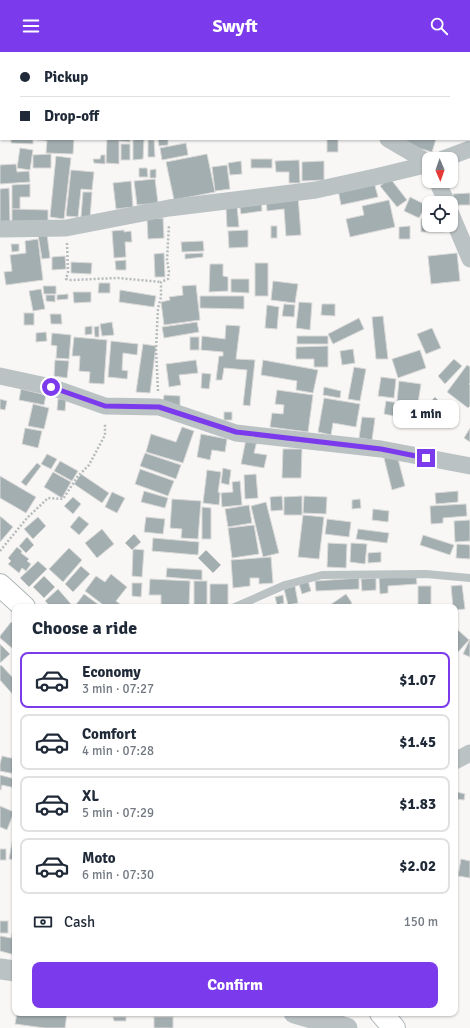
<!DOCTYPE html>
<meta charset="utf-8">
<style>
body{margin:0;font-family:Signika,sans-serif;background:#f6f6f7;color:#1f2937;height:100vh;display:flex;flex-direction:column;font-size:15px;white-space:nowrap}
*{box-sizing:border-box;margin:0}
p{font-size:13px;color:#747a83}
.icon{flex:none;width:22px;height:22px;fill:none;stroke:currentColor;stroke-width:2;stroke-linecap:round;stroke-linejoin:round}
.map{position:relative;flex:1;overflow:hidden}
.panel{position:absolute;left:12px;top:552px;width:446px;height:412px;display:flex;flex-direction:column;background:#fff;border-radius:8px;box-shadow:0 1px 3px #0004}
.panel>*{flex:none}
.hud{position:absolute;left:0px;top:0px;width:470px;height:88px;box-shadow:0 1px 3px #0004;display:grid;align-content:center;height:88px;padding:0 20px;background:#fff}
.needle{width:26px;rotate:178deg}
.tools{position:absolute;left:422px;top:100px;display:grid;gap:8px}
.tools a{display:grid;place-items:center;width:36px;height:36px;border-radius:8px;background:#fff;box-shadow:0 1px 3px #0004;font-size:20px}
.end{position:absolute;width:18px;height:18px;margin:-9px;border:5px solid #7c3aed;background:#fff;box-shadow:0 0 0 2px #fff}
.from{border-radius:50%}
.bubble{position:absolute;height:28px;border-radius:8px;background:#fff;box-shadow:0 1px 3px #0004;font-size:13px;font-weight:700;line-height:28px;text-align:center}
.hud b{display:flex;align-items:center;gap:14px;height:38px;font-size:15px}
.hud b+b{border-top:1px solid #e0e1e3}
.hud i{width:10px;height:10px;background:#1f2937}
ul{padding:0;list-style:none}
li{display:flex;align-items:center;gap:12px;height:56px;margin:0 8px 6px;padding:0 12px;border:2px solid #e0e1e3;border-radius:8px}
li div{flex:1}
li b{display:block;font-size:15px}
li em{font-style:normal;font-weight:700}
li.active{border-color:#7c3aed}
li>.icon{width:36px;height:36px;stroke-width:1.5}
h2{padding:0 20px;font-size:18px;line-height:48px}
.pay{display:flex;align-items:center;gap:10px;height:44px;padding:0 20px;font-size:15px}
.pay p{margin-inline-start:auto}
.cta{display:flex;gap:8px;margin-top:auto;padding:8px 20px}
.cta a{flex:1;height:46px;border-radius:8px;background:#7c3aed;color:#fff;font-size:16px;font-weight:700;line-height:46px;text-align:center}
header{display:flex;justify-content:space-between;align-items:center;height:52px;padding:0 20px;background:#7c3aed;color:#fff;font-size:18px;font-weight:700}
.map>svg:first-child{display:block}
.building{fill:#a3aeb0;stroke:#dad9d8}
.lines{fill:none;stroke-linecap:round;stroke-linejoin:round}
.primary-casing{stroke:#afb6b8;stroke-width:24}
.path{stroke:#b6bbbc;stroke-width:2.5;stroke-dasharray:2 2;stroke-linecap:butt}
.service{stroke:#bbc2c3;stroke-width:8}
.minor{stroke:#bbc2c3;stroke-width:17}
.tertiary{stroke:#bbc2c3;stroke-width:21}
.primary{stroke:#fff;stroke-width:22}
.route{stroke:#7c3aed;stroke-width:5}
</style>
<header><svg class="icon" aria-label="menu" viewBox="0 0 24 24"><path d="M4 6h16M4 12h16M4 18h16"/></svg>Swyft<svg class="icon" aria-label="search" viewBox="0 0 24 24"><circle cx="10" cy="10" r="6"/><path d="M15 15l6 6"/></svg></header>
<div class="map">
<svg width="470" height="976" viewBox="0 0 470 976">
<rect width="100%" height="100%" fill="#f8f7f6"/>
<g class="building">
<polygon points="11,87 33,87 33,92 11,91"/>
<polygon points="37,87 74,87 73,102 46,101 47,89 37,88"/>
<polygon points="107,87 130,87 130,90 119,89 119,112 106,111"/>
<polygon points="133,87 144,87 143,107 133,108"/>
<polygon points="158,87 168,87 168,93 159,94"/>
<rect x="327" y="87" width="11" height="13"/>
<polygon points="398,87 436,87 432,100 397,90"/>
<polygon points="148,88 154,88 155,105 148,105"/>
<polygon points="186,91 188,103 162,108 160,96"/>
<rect x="121" y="92" width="9" height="16"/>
<polygon points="20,96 33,98 30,118 17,116"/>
<polygon points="51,102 51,116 33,116 33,103"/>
<polygon points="207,102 215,140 174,148 166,110"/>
<polygon points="101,103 105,103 105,112 94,111 93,107 100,107"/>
<polygon points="56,104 71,106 64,167 50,165"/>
<rect x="251" y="107" width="21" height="9"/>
<polygon points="299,108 300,131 289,131 289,120 276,120 275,109"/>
<polygon points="241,109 242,122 230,123 228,111"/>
<polygon points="324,109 324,128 302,129 302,110"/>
<polygon points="16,112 17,120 29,119 30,130 0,132 0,113"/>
<polygon points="227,113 230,137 215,139 212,115"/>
<polygon points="139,116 147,116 148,125 139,125"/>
<polygon points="156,117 156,126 150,126 150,118"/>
<polygon points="71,118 94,120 92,138 81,137 78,165 66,164"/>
<polygon points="390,126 407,148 397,155 380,134"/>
<polygon points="155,127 158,151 137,153 134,129"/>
<polygon points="131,129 133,155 116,157 113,131"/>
<polygon points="374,130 378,145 341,153 338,138"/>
<polygon points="30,132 30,145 20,145 20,157 12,157 12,133"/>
<polygon points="9,136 10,171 0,172 0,137"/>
<polygon points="83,140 92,140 90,166 81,165"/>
<polygon points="470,141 470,153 454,153 453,142"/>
<polygon points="298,144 301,183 286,184 284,157 267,159 266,146"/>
<polygon points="410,145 426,153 419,166 404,159"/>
<polygon points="261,147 262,159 241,162 239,150"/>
<polygon points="389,148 395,175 350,185 346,167 364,163 362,154"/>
<polygon points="237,154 239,175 227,175 226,155"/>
<polygon points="12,157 48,158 48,170 12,170"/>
<polygon points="163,166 164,186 148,187 147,167"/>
<polygon points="421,167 429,167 429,173 444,173 444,180 421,180"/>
<rect x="271" y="174" width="6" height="12"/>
<polygon points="410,174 410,187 399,187 399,175"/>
<polygon points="124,178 124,180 131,179 132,190 125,190 126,205 114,206 112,179"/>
<polygon points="248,178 248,195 229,196 228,179"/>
<polygon points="47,182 50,206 42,207 38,183"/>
<polygon points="38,187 43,228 6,233 4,220 12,219 10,203 26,201 25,189"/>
<polygon points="203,189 204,199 182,200 181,190"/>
<polygon points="11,192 19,192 19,199 12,200"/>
<polygon points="164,201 165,225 155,225 154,202"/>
<polygon points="203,201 203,205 185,207 185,202"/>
<polygon points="457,201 460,229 431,232 428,204"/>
<polygon points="65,204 66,217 52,218 52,205"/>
<polygon points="126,208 126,218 116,218 115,209"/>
<polygon points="71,210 92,211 91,222 71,221"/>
<rect x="255" y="211" width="13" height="33"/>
<polygon points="210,212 223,212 223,224 228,225 228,239 209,240"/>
<polygon points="231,227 249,227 249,241 231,240"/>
<polygon points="273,229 298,232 295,251 271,248"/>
<polygon points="99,231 110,231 110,241 98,241"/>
<polygon points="196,233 200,268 164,273 161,250 170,248 169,245 183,243 182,234"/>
<polygon points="43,234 56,234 56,242 44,242"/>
<polygon points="41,237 45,257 33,259 29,239"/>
<polygon points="120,238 156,244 154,255 119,250"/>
<polygon points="73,240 91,240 91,250 74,251"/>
<polygon points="68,242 68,247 57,248 57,243"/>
<polygon points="46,243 55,243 55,250 46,249"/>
<polygon points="200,244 244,244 244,257 200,256"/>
<polygon points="299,250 312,251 310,278 296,276"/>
<polygon points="284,252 295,253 294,265 282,264"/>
<polygon points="322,252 335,252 335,264 321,263"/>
<polygon points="267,253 279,255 277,277 265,276"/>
<rect x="24" y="261" width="10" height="12"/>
<polygon points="50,262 61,262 62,272 51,272"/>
<polygon points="383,264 388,307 376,307 372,265"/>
<polygon points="359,266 364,277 333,292 328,282"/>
<polygon points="112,270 114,283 102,284 100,272"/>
<polygon points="197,270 199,280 164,286 162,275"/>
<polygon points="226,273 240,274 236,307 255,308 250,354 243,353 247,318 224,316 222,328 216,328 219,304 223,304 223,300 201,298 202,284 225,287"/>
<polygon points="92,274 92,282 85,283 85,275"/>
<polygon points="99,274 99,285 95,285 94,275"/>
<polygon points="432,276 441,296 426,302 417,282"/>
<polygon points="46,280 47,289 36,290 36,281"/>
<polygon points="52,281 71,283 69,307 56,306 57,294 51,293"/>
<rect x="297" y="284" width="31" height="8"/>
<polygon points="74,285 107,288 104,332 89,331 90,320 79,319 80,304 72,304"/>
<rect x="190" y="285" width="9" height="13"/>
<polygon points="111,289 138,292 137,303 123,301 122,318 128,319 127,327 108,325"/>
<polygon points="143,292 156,294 150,341 136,340"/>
<polygon points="328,294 328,315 314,315 314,307 296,307 296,295"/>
<polygon points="353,297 355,311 342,313 340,299"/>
<polygon points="420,298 426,316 398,326 392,307"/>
<polygon points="454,307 462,314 445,332 438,324"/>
<polygon points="55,308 69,309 67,326 54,324"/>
<polygon points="196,308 198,321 179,323 181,333 169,335 166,312"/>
<polygon points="263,308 318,318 313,341 296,338 297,329 261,323"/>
<polygon points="467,313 470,315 470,331 469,332 470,333 470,354 468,356 447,340"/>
<polygon points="354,315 366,317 360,349 348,347"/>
<polygon points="202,321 211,322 209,337 201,336"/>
<polygon points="381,325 396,327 394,346 378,344"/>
<polygon points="399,329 421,332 418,351 397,349"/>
<polygon points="324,335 341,339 340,346 323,343"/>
<polygon points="21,337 46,343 44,353 19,348"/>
<polygon points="277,338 313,343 308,380 270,375 272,361 283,362 284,353 275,352"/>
<polygon points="164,343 180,344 180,354 163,353"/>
<polygon points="435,345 440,350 430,359 426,354"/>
<polygon points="324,346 360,352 356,375 333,371 331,383 318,380"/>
<polygon points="0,347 7,349 5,358 0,357"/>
<polygon points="58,347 66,347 65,359 57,358"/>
<polygon points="386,349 412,353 409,367 384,362"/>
<polygon points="33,352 49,356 44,377 28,374"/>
<polygon points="423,352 430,360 422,366 416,359"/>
<rect x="224" y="360" width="8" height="8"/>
<polygon points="362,365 375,366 372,388 359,386"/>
<polygon points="182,375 194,379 183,411 146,400 151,382 176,390"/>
<polygon points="25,376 42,379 38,396 22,392"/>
<polygon points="470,376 470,390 464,386"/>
<polygon points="201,382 227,387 225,400 212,398 210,408 197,405"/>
<polygon points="246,387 257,389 254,401 267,403 264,416 241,412"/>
<polygon points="283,397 302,397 301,426 282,426"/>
<polygon points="145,401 181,413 176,427 140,414"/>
<polygon points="47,402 57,407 51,417 41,412"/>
<polygon points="397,403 405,434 392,438 384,406"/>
<polygon points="60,409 78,419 72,429 54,419"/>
<polygon points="37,411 41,414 26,434 21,430"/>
<polygon points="223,416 231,418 229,433 221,431"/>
<polygon points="140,417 174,429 168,444 135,432"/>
<polygon points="207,418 221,420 218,440 220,441 219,453 203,451"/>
<polygon points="53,420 71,430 62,446 44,435"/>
<polygon points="81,422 109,441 102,451 74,432"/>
<polygon points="256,422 258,446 245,447 244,423"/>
<polygon points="0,424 36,445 26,461 0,446"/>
<polygon points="240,429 242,453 222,455 221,441 233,440 232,430"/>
<polygon points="144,439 168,446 165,456 141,450"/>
<polygon points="458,439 458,450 436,452 435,441"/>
<polygon points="112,440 125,446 117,461 105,455"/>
<polygon points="282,444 283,458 271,459 270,445"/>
<polygon points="302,444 302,463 284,463 284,445"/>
<polygon points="304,444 327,445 326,462 303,461"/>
<polygon points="73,445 81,452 73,462 64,454"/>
<polygon points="172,447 201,449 198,487 181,486 182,477 170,476"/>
<polygon points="360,447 361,456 352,457 352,448"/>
<polygon points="266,450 279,501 263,505 251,454"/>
<polygon points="466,452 467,464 443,466 443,471 431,472 430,454"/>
<polygon points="249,453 252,471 228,475 225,457"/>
<polygon points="202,455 211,456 211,487 202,487"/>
<polygon points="373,457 389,459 388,470 372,468"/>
<polygon points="303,463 324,465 319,507 298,505"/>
<polygon points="0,464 13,475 0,490"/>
<polygon points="79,464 89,472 79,483 70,475"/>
<polygon points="38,465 46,474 33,487 24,477"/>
<polygon points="146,465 165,467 163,482 144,480"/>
<polygon points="327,467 351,470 349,485 325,482"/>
<polygon points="470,468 470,489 455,490 454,469"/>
<polygon points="254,473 259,502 232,506 228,476"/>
<polygon points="102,477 114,492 97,506 85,491"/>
<polygon points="358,477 389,481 387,491 356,487"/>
<polygon points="134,482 141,490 132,498 125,491"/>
<polygon points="423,483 454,493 450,503 420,493"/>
<polygon points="27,485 34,493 26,501 19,494"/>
<polygon points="153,486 199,490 198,503 152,499"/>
<polygon points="328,491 347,492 346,516 327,515"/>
<polygon points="351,491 367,492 365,512 350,510"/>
<polygon points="457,492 470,493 470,507 456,506"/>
<polygon points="17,495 22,499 21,501 29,507 27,509 31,512 26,519 22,516 19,521 8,512 11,509 8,506"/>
<polygon points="69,496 82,508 63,530 49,517"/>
<polygon points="133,497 144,498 142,525 132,524"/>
<polygon points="206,498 221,513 213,521 198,506"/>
<polygon points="381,500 381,510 368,511 368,501"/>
<polygon points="271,505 273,531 259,532 259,526 250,526 250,534 233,536 231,508"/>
<polygon points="38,509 47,517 29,535 20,526"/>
<polygon points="81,514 90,522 73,540 65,532"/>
<polygon points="167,516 202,518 202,528 166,525"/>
<polygon points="111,522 127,535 116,549 124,555 106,555 85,539 96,524 105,530"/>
<polygon points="44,524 55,535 44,546 33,535"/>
<polygon points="416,524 417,532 388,534 388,541 380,542 379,526"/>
<polygon points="359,526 359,537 316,539 315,529"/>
<polygon points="376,526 376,538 362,539 361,527"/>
<polygon points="150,527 190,529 189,555 161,555 161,543 149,543"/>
<rect x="194" y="529" width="13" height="26"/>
<polygon points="308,529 311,539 302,542 299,532"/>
<polygon points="132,531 142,531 141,545 132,544"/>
<polygon points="210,532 228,532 228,555 210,554"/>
<polygon points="462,533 465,557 455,558 455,555 453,555 451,534"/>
<polygon points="295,534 298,551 288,553 284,537"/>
<rect x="418" y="534" width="13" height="21"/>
<polygon points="58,537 71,552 68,555 51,555 45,549"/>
<polygon points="84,542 102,555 74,555"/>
<polygon points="346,542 352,551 347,555 327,555"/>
<polygon points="283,543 284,551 277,553 275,545"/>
<polygon points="11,570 15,573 15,594 13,597 0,586 0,584"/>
<polygon points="458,578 469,588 458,600 455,597 455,582"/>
<polygon points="470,587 470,605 463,602"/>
<polygon points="0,592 10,602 0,611"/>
<polygon points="1,613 15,628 15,645 0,628 0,614"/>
<polygon points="2,704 15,707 15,722 0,719 0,712"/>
<polygon points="0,723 15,727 15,736 2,733 1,738 0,738"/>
<polygon points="457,740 465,742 464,748 456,747"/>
<polygon points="0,754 14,760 7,778 0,775"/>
<polygon points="15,774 15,808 9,807"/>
<rect x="0" y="797" width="6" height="11"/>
<polygon points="461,807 470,809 470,826 458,824"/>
<rect x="0" y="869" width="8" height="12"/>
<polygon points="14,874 15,874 15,903 0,899 0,884 11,886"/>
<polygon points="17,961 38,961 47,962 47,961 67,961 65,976 45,976 15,972"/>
<polygon points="113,965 126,965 126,969 114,969"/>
<rect x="154" y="965" width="19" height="11"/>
</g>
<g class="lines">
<g class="primary-casing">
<g id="primary">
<polyline points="0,533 24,555"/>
<polyline points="381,961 394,976"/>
</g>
</g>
<g class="path">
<polyline points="82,1 82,0"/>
<polyline points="138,1 139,0"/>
<polyline points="67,191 68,220 66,227 71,228 118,226 161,230"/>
<polyline points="158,339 156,297 158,256 161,245 161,230 168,227 169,220 167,208 169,173"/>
<polyline points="0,499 27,466 48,446 63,447 78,424 89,413 105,383 105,371"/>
</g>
<polyline class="service" points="235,555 285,533 322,523 426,522 470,526"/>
<g class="minor">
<polyline points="36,0 39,1"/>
<polyline points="268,0 269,1"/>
<polyline points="388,87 429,111"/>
<polyline points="443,107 470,97"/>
<polyline points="437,129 447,151"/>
<polyline points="451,162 470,207"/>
<polyline points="0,177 66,176 169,156 316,138 375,125 429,112"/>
<polyline points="0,324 51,335 105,354 159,355 236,381 381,397 470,414"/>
<polyline points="455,709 470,701"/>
</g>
<g class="tertiary">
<polyline points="0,917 15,919"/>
<polyline points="294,961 347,976"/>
</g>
<use href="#primary" class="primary"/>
</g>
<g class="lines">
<polyline class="route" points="51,335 105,354 159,355 236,380 381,397 426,406"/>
</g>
</svg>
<div class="tools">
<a><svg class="needle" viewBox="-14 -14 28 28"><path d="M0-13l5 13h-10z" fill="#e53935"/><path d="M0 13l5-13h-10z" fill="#747a83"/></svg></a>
<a><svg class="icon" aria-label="locate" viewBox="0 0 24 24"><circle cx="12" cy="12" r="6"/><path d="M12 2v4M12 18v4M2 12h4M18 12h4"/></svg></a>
</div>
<i class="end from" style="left:51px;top:335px"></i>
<i class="end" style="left:426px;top:406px"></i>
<div class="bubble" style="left:393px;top:348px;width:66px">1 min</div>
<div class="hud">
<b><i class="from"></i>Pickup</b>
<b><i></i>Drop-off</b>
</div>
<section class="panel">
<h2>Choose a ride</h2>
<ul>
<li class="active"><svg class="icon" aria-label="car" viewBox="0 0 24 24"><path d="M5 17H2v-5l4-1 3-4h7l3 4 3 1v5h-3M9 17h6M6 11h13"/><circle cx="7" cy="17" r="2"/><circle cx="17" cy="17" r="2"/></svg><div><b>Economy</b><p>3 min · 07:27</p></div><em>$1.07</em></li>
<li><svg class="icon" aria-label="car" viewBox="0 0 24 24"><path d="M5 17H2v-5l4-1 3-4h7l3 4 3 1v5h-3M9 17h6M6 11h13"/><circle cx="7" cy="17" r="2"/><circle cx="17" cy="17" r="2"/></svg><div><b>Comfort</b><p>4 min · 07:28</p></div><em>$1.45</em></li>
<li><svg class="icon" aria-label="car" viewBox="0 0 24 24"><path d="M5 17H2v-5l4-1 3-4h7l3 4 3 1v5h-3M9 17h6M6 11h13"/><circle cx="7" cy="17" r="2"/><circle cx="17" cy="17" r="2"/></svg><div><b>XL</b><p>5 min · 07:29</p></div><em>$1.83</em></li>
<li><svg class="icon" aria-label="car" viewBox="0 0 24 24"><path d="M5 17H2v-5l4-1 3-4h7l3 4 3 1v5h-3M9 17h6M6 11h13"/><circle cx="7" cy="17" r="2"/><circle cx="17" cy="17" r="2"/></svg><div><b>Moto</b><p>6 min · 07:30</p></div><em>$2.02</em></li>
</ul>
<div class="pay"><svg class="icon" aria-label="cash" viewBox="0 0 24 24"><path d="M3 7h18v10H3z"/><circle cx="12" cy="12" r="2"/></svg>Cash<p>150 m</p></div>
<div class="cta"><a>Confirm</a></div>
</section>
</div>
